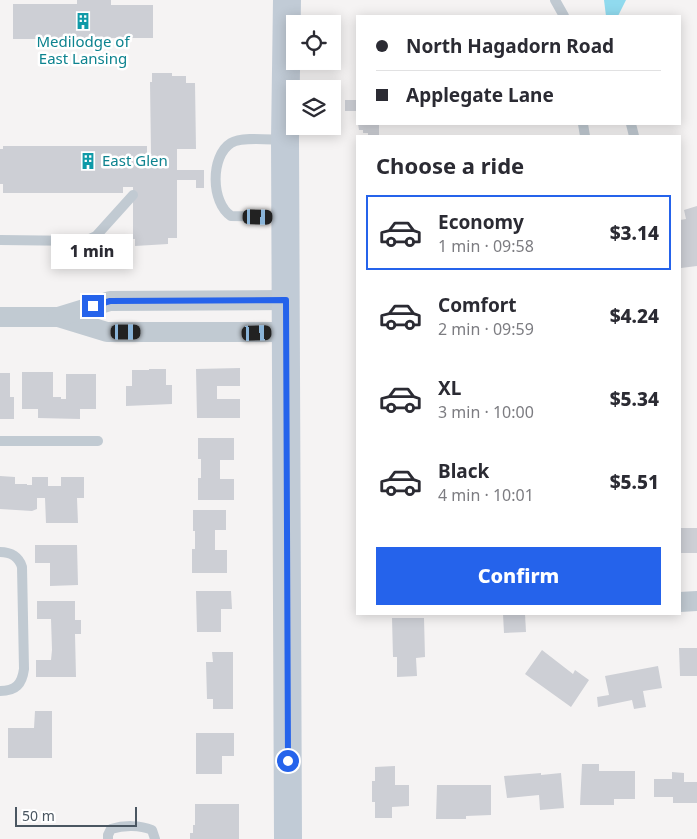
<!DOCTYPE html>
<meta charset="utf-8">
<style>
body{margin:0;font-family:"Noto Sans",sans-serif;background:#f7f7f7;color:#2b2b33;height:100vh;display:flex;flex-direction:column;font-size:19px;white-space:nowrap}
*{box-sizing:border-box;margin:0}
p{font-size:16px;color:#7c7c81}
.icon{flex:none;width:28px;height:28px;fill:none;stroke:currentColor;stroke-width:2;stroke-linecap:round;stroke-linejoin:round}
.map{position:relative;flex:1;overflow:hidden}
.panel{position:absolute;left:356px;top:135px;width:325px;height:480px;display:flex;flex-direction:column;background:#fff;border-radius:0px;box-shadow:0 2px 12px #0003}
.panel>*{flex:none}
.banner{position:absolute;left:356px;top:15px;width:325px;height:110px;border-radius:0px;box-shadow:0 2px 12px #0003;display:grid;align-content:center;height:110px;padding:0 20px;background:#fff}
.fabs{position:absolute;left:286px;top:15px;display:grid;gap:10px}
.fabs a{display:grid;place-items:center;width:55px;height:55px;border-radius:0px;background:#fff;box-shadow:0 2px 12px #0003;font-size:25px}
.scale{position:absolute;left:15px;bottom:12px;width:122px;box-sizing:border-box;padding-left:5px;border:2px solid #4a5661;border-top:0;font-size:14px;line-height:18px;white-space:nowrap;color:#4a5661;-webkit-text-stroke:4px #fff;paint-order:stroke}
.end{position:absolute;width:22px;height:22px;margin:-11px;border:6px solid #2563eb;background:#fff;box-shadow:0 0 0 2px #fff}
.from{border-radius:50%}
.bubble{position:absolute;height:35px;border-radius:0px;background:#fff;box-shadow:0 2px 12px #0003;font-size:16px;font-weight:800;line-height:35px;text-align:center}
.car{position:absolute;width:15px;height:30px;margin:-15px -8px;border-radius:6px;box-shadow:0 0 4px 1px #0007;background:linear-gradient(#222 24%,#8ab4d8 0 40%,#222 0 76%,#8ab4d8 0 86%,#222 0)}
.banner b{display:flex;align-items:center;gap:18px;height:48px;font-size:19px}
.banner b+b{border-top:1px solid #e1e1e2}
.banner i{width:12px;height:12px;background:#2b2b33}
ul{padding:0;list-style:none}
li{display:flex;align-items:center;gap:15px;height:75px;margin:0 10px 8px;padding:0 10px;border:2px solid transparent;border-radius:0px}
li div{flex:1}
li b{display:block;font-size:19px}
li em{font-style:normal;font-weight:800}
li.selected{border-color:#2563eb}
li>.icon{width:45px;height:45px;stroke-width:1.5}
h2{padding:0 20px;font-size:22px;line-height:60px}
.button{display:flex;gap:10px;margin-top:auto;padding:10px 20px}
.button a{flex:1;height:58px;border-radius:0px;background:#2563eb;color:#fff;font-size:20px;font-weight:800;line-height:58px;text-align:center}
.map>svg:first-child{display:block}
.water{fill:#90daee}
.building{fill:#cdcfd5}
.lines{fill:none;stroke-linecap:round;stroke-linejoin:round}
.lane{stroke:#c1cad2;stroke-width:10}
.street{stroke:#c1cad2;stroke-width:20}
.secondary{stroke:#c1cbd6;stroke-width:28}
.route{stroke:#2563eb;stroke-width:6}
.labels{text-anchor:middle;stroke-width:5;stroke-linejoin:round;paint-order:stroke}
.culture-label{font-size:15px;fill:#0d838f;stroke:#fff}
</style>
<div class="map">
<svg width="697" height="839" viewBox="0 0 697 839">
<rect width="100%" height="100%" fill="#f5f3f3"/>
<polygon class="water" points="604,0 626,0 618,16 606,16"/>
<g class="building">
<polygon points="77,0 111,0 111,5 153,5 153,38 112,38 112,44 78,44 78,39 13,39 13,4 77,4"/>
<polygon points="152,73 172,73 172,76 186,76 186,83 195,83 196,149 177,149 177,170 204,170 204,188 196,188 196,180 177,180 177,238 168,238 168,244 135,246 135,239 133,239 133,187 123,187 123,193 3,193 3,184 0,184 0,149 3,149 3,146 147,146 147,153 151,153 150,82 152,82"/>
<rect x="345" y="100" width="13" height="11"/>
<polygon points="358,124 379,124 379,136 368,136 368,133 363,133 363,130 359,130"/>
<polygon points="697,206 697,266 681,268 680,220 686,219 684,210"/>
<polygon points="240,368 240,386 217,386 217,399 240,399 240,418 197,418 196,369"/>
<polygon points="149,369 166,369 166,385 172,385 172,404 126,406 126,386 132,386 132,370 149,370"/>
<polygon points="22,372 53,372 53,397 61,397 61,399 66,399 66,374 96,374 96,409 80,409 80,419 38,418 38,409 22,409"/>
<polygon points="0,373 10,373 10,397 14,397 14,419 0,419"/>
<polygon points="198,438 234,438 234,460 220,460 220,479 234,479 234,500 198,500 198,478 201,478 201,459 198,459"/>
<polygon points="0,476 15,477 15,484 27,484 27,485 32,485 32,477 48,477 48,486 61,486 61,477 84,477 84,498 77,498 78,523 46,523 45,498 37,498 37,509 32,511 0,509"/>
<polygon points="193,510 226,510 226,530 215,530 215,550 227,550 227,573 192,573 192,549 195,549 195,531 193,531"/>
<rect x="681" y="528" width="16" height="25"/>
<polygon points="35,545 77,545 78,585 50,586 50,563 35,563"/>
<polygon points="196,591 231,591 232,609 221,609 221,632 197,632"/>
<polygon points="37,601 75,601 75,620 81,620 81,634 75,634 76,677 36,677 36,660 51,660 52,650 51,619 37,619"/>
<polygon points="503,614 525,614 526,632 504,633"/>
<polygon points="392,618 424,618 425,657 416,658 417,676 397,677 397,657 393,657"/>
<polygon points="679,648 697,648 697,676 680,676"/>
<polygon points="542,650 573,674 575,670 589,680 571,707 525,674"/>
<polygon points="212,652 233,652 233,709 213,709 213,699 207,699 206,662 213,662"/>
<polygon points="658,666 662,688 643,691 646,707 634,709 632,700 598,707 597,697 609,695 605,676"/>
<polygon points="35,711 52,711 52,758 8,758 8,728 34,728"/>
<polygon points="196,733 234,733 234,756 222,756 222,774 196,774"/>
<polygon points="582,764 599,764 599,771 635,771 635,799 614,799 614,805 580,805"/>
<polygon points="395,766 395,785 409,785 409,806 392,807 392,818 375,818 375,802 372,802 372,781 375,781 375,767"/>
<polygon points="672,772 684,773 684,782 697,782 697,803 673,803 673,797 654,797 654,779 672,779"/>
<polygon points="541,773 541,775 561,773 564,808 540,810 539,795 507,798 504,776"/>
<polygon points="437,785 491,785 491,815 466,816 466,819 436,819"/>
<polygon points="195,804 239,804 239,839 190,839 190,833 193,833 193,825 195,825"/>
</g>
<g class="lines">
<g class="lane">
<polyline points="555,0 564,16"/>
<polyline points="583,124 585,136"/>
<polyline points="631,124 634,136"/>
<path d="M284,140C271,140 242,136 231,143C210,156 211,203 231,216L285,217"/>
<polyline points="0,240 85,241 96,236 133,195"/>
<polyline points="0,441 98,441"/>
<path d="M0,552C11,552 19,557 22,567L24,669C22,684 16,691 0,691"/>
<path d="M108,839V835L111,829C124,825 140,825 152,830L155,839"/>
</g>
<g class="street">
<polyline points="0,317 58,317 107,332 286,332"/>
<polyline points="58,317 110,301 286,300"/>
<polyline points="680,602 697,601"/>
</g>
<polyline class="secondary" points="287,0 285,140 288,839"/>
</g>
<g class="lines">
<polyline class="route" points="93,306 110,301 286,300 288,761"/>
</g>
<defs>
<g id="building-bare" transform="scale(1.35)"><path d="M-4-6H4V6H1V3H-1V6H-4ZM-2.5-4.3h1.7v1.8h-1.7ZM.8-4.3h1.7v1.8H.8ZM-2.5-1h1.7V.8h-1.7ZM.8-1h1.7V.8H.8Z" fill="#0f9aa8" stroke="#fff" stroke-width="2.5" paint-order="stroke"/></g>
</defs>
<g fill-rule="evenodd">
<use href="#building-bare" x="83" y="21"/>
<use href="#building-bare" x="88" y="161"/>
</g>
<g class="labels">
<g class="culture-label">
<text x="83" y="47">Medilodge of<tspan x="83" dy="17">East Lansing</tspan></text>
<text x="102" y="166" text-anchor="start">East Glen</text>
</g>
</g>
</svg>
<div class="fabs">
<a><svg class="icon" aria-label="locate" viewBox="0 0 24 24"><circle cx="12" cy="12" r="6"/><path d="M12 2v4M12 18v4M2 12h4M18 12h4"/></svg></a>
<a><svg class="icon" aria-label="layers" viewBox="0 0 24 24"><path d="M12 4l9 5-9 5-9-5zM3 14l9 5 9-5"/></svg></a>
</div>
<div class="scale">50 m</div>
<i class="end from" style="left:288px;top:761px"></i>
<i class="end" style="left:93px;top:306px"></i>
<div class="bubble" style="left:51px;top:234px;width:82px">1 min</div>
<i class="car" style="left:258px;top:217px;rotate:91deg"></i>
<i class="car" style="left:126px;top:332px;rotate:90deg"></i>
<i class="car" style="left:257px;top:333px;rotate:88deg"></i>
<div class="banner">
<b><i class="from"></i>North Hagadorn Road</b>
<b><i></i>Applegate Lane</b>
</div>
<section class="panel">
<h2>Choose a ride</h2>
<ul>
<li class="selected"><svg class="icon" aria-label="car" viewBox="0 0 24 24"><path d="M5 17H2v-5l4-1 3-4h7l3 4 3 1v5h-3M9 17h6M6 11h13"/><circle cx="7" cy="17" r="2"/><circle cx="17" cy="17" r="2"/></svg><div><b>Economy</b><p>1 min · 09:58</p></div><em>$3.14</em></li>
<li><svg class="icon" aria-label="car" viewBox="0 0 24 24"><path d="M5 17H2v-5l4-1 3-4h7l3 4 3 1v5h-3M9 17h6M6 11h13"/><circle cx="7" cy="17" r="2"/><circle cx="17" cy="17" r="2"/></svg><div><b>Comfort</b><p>2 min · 09:59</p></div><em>$4.24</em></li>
<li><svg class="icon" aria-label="car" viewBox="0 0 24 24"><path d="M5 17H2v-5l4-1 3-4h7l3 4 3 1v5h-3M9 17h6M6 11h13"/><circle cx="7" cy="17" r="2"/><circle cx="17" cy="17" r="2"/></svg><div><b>XL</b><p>3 min · 10:00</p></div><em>$5.34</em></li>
<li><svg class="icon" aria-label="car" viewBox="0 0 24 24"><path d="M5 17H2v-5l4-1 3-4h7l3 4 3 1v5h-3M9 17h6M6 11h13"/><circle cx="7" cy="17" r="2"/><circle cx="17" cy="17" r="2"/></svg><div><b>Black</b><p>4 min · 10:01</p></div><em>$5.51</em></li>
</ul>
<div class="button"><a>Confirm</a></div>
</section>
</div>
